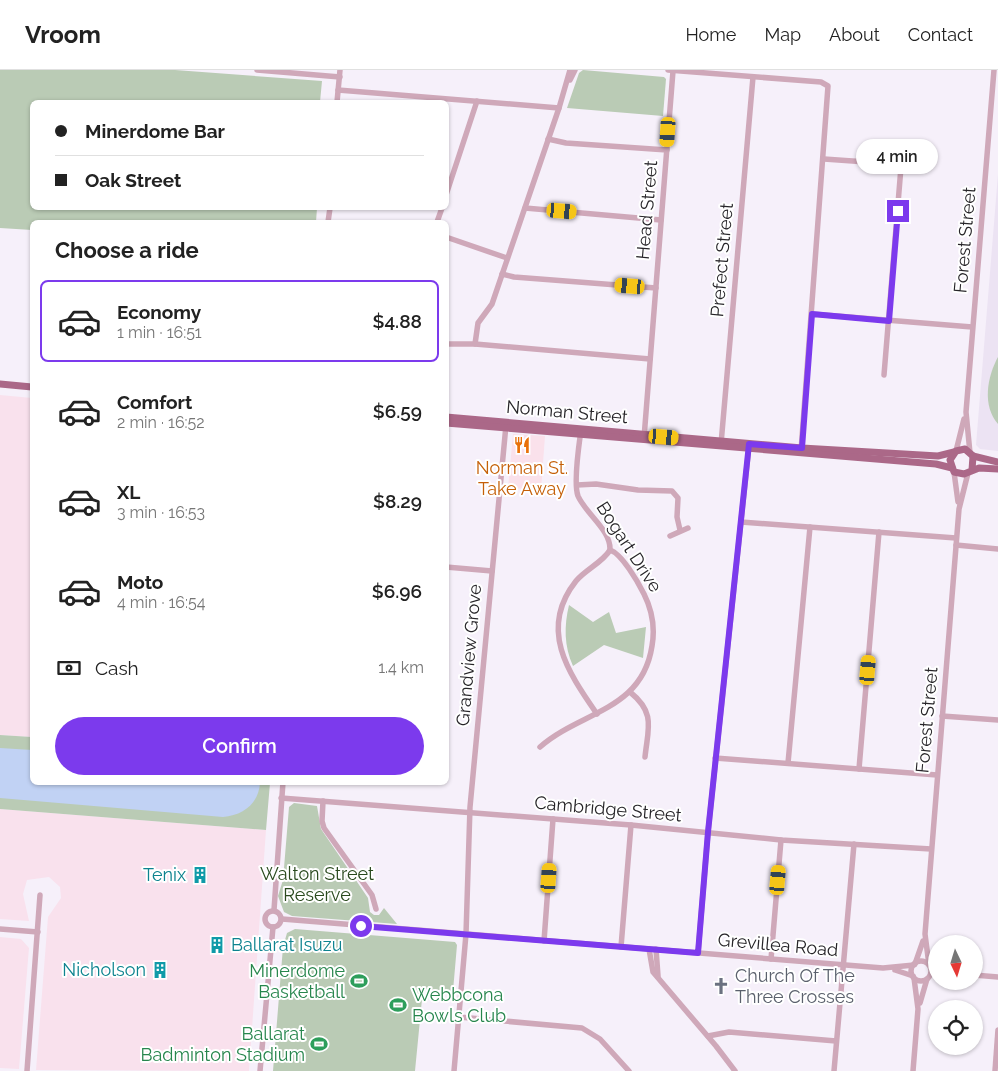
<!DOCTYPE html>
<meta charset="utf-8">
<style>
body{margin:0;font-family:Raleway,sans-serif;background:#f2f2f2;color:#222;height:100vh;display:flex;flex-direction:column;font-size:19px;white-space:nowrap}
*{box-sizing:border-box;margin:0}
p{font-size:16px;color:#767676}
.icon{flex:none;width:28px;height:28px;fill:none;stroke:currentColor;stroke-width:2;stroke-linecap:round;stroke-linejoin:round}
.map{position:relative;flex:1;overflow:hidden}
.side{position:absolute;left:30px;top:150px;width:419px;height:565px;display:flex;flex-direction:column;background:#fff;border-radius:8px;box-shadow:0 1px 4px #0004}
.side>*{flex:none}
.top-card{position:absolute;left:30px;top:30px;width:419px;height:110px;border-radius:8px;box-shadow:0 1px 4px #0004;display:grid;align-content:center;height:110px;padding:0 25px;background:#fff}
.needle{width:32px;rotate:176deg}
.controls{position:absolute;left:928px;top:865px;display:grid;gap:10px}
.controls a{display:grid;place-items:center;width:55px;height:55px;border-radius:50%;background:#fff;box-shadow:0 1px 4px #0004;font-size:25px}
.end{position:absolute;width:22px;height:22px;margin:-11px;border:6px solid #7c3aed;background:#fff;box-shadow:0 0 0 2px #fff}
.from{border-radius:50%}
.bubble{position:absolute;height:35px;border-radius:18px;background:#fff;box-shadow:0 1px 4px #0004;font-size:16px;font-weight:600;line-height:35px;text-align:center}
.car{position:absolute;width:15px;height:30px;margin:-15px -8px;border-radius:6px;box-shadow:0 0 4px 1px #0007;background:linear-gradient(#f5c518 24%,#345 0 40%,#f5c518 0 76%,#345 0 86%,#f5c518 0)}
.top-card b{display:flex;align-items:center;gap:18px;height:48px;font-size:19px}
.top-card b+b{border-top:1px solid #e0e0e0}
.top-card i{width:12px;height:12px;background:#222}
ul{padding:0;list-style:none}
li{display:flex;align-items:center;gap:15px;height:82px;margin:0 10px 8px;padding:0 15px;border:2px solid transparent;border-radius:8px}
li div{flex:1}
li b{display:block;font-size:19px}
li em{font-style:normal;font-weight:600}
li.on{border-color:#7c3aed}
li>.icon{width:45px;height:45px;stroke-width:1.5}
h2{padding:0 25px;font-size:22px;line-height:60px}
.pay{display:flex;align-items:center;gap:12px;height:55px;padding:0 25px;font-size:19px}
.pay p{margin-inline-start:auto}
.cta{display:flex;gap:10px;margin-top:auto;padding:10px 25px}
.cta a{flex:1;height:58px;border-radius:30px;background:#7c3aed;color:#fff;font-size:20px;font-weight:600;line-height:58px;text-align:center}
header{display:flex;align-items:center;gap:30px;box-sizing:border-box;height:70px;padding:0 25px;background:#fff;border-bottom:1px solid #e0e0e0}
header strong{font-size:24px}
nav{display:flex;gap:28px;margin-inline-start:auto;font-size:18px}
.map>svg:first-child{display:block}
.commercial{fill:#fae1eb}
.industrial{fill:#f9e1ed}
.built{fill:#ece3f3}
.green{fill:#bacbb5}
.water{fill:#c1d2f4}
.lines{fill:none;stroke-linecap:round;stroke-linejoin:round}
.minor{stroke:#cfa8b9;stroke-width:5.5}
.major{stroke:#ab6888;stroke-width:7}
.route{stroke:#7c3aed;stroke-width:6}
.labels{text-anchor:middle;stroke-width:4;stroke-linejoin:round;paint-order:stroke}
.street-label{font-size:18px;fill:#262428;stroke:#fff}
.food-label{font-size:18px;fill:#c56008;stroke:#fff}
.park-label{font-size:18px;fill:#2a4a1e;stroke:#fff}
.culture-label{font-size:18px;fill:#0d838f;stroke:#fff;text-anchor:end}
.leisure-label{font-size:18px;fill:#27864d;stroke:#fff;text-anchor:end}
.worship-label{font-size:18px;fill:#5b616d;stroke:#fff;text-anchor:start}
</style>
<header>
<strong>Vroom</strong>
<nav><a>Home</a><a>Map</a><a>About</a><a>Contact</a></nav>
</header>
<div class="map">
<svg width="998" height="1001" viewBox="0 0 998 1001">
<rect width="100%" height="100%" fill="#f6f0fa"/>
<polygon class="commercial" points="513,364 545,366 541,420 508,418"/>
<g class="industrial">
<polygon points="0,325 32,328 32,667 0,665"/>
<polygon points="0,739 266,760 249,1001 36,1000 48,847 61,828 60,817 49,807 27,810 23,824 29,851 0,849"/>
<polygon points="0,867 21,869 29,878 19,999 0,998"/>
</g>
<polygon class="built" points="998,104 998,381 980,379 976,375"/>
<g class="green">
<polygon points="0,0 175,0 322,11 320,32 32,32 32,138 317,138 316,152 32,152 32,160 0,158"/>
<polygon points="583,0 664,7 666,9 663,46 567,38 579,3"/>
<path d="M998,287V354C982,336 987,307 998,287Z"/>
<path d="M569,535L593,552L609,542L616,563L646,557L643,588L604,575L573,596C564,576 564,556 569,535Z"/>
<polygon points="0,665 32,667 32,712 270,713 266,760 0,739"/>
<polygon points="294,733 317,736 321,759 368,828 370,842 374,845 379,845 384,838 397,854 292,846 284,842 278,826 283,810 289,737"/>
<polygon points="295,859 455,872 457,875 453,921 423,919 415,1001 273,1001 283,877 287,863"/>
</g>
<path class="water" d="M0,678L32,680V712H260C259,734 243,745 223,747L0,728Z"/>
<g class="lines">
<g class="minor">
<polyline points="257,0 340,7"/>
<polyline points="668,0 821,12 828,16 801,381"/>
<polyline points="570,10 575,0"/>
<polyline points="338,20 559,38"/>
<polyline points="337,32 340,0"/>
<polyline points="548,69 566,73 667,80"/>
<polyline points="824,89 895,94 901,97 884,305"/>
<polyline points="446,125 477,31"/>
<polyline points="525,138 661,150"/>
<polyline points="328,152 330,138"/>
<polyline points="437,152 442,138"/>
<polyline points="446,167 507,188"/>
<polyline points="502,204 514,207 656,218"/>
<polyline points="812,244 972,257"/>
<polyline points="446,274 475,274 478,253 492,234 559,38 570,0"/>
<polyline points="475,274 650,289"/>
<polyline points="644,368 673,1"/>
<polyline points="721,374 753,7"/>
<polyline points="956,381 964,349"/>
<polyline points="970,383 966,342 994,0"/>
<polyline points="954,402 958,432"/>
<polyline points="577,415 596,414 638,420 672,421 678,428 677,447 680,460"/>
<polyline points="741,452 956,468"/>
<polyline points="670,466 688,458"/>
<polyline points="956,475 998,479"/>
<polyline points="446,497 492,501"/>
<path d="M630,622C656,643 648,658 645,687"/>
<path d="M597,644C568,602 538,559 576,511C585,500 603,492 610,480"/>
<polyline points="942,646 998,650"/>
<path d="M540,677C581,641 642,641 652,576C655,559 652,540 644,524C638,512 622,484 610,480C611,460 586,444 578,426C573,413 579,375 581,360"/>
<polyline points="715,688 937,705"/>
<polyline points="788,693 810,457"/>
<polyline points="859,699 879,462"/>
<polyline points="281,728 631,755 781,770 931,779"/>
<polyline points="323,731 322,751 324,758 372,825 376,839"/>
<polyline points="274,840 283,712"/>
<circle cx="273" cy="849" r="8"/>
<polyline points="282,849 883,898 914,895"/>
<polyline points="0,859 38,862"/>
<polyline points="544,871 553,749"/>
<polyline points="621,877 631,755"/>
<polyline points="649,879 653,902 716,976 735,1001"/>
<polyline points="656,879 658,906"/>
<polyline points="698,883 708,762 749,376"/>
<polyline points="771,889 781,770"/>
<circle cx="921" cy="901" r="10"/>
<polyline points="915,894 923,871"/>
<polyline points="929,895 925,864 959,439 968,403"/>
<polyline points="895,900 913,906"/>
<polyline points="974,905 998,907"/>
<polyline points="920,933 927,909"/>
<polyline points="459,947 582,958 600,969 629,1001"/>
<polyline points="708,966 729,962 836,971"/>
<polyline points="27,1001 40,825"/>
<polyline points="260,1001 273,857"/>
<polyline points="454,1001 466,864 470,737 506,355"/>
<polyline points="834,1001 854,774"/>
<polyline points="913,1001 918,939 914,908"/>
<polyline points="995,1001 998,960"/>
</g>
<g class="major">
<polyline points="0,314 32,317"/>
<polyline points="446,347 802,378 938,386 954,382"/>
<polyline points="446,353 936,394 952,398"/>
<polyline points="973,386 998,392"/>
<polyline points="972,400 973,386 965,379 956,381 950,390 954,402 964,404 979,398 998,399"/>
</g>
</g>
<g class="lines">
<polyline class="route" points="361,856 698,883 708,762 749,374 802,378 812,244 889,251 898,141"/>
</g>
<defs>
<g id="restaurant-bare" transform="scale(1.35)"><path d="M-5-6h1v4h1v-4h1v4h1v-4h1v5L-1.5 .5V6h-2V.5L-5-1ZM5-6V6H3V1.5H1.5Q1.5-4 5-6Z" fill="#e8710a" stroke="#fff" stroke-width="2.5" paint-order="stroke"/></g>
<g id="building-bare" transform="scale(1.35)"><path d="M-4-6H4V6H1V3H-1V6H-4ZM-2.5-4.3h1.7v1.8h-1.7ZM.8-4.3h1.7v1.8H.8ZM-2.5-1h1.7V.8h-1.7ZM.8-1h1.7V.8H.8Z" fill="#0f9aa8" stroke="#fff" stroke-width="2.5" paint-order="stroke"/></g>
<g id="stadium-bare" transform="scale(1.35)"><path d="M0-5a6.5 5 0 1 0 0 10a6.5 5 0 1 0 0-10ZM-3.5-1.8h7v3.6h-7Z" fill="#2e9e5b" stroke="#fff" stroke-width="2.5" paint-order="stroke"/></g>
<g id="church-bare" transform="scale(1.35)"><path d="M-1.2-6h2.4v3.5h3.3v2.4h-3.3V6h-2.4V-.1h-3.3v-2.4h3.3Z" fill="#6b7280" stroke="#fff" stroke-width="2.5" paint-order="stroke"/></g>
</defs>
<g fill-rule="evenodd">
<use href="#restaurant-bare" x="522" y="375"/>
<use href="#building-bare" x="200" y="805"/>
<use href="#building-bare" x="217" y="875"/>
<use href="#building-bare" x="160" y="900"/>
<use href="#stadium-bare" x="359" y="911"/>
<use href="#church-bare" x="721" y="916"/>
<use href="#stadium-bare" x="398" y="935"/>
<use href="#stadium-bare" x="319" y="974"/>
</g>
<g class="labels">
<g class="street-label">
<text transform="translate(647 140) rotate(-85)" y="6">Head Street</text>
<text transform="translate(965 170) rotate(-85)" y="6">Forest Street</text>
<text transform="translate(722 190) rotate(-85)" y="6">Prefect Street</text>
<text transform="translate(567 342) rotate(5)" y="6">Norman Street</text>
<text transform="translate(629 477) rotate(57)" y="6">Bogart Drive</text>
<text transform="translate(469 585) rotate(-85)" y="6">Grandview Grove</text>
<text transform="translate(927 650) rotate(-85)" y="6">Forest Street</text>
<text transform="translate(608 739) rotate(5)" y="6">Cambridge Street</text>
<text transform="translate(778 875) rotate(5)" y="6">Grevillea Road</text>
</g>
<g class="food-label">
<text x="522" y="404">Norman St.<tspan x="522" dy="21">Take Away</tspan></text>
</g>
<g class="park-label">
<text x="317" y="810">Walton Street<tspan x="317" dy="21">Reserve</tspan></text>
</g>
<g class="culture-label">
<text x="186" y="811">Tenix</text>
<text x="231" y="881" text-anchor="start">Ballarat Isuzu</text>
<text x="146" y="906">Nicholson</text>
</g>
<g class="leisure-label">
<text x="345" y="907">Minerdome<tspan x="345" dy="21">Basketball</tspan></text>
<text x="412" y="931" text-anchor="start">Webbcona<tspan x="412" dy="21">Bowls Club</tspan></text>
<text x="305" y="970">Ballarat<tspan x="305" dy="21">Badminton Stadium</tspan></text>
</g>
<g class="worship-label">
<text x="735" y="912">Church Of The<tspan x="735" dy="21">Three Crosses</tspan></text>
</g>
</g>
</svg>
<div class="controls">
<a><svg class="needle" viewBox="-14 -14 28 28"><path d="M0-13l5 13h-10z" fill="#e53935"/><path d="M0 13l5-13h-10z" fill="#767676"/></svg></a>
<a><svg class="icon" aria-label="locate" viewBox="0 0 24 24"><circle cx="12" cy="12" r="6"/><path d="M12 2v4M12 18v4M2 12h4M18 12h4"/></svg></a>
</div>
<i class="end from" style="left:361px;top:856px"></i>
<i class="end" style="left:898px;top:141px"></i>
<div class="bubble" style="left:856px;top:69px;width:82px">4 min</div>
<i class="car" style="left:668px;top:62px;rotate:184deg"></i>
<i class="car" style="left:562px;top:141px;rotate:95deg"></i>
<i class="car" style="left:630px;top:216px;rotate:275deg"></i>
<i class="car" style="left:664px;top:367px;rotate:95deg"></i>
<i class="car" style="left:868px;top:600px;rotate:5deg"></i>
<i class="car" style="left:549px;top:808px;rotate:4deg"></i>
<i class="car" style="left:778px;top:810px;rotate:5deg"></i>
<div class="top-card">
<b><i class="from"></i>Minerdome Bar</b>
<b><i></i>Oak Street</b>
</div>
<section class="side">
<h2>Choose a ride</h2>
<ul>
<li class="on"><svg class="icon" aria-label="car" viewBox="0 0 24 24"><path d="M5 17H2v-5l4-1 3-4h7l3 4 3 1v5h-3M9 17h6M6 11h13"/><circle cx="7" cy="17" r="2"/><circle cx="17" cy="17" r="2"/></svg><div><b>Economy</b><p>1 min · 16:51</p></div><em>$4.88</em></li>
<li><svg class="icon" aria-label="car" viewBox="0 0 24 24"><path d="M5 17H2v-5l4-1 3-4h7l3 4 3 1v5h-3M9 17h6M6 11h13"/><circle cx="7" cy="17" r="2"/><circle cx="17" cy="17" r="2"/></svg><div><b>Comfort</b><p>2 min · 16:52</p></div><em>$6.59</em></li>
<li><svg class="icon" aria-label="car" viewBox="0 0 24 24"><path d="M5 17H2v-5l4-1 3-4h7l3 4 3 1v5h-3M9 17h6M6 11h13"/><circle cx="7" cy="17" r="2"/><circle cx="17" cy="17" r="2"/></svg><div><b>XL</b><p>3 min · 16:53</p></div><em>$8.29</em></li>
<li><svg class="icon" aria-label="car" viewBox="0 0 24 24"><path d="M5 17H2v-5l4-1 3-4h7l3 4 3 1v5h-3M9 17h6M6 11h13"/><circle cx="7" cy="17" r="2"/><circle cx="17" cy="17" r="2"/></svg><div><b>Moto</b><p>4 min · 16:54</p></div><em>$6.96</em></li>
</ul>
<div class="pay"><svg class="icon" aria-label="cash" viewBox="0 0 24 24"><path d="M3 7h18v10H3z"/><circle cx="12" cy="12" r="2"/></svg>Cash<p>1.4 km</p></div>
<div class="cta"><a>Confirm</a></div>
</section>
</div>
